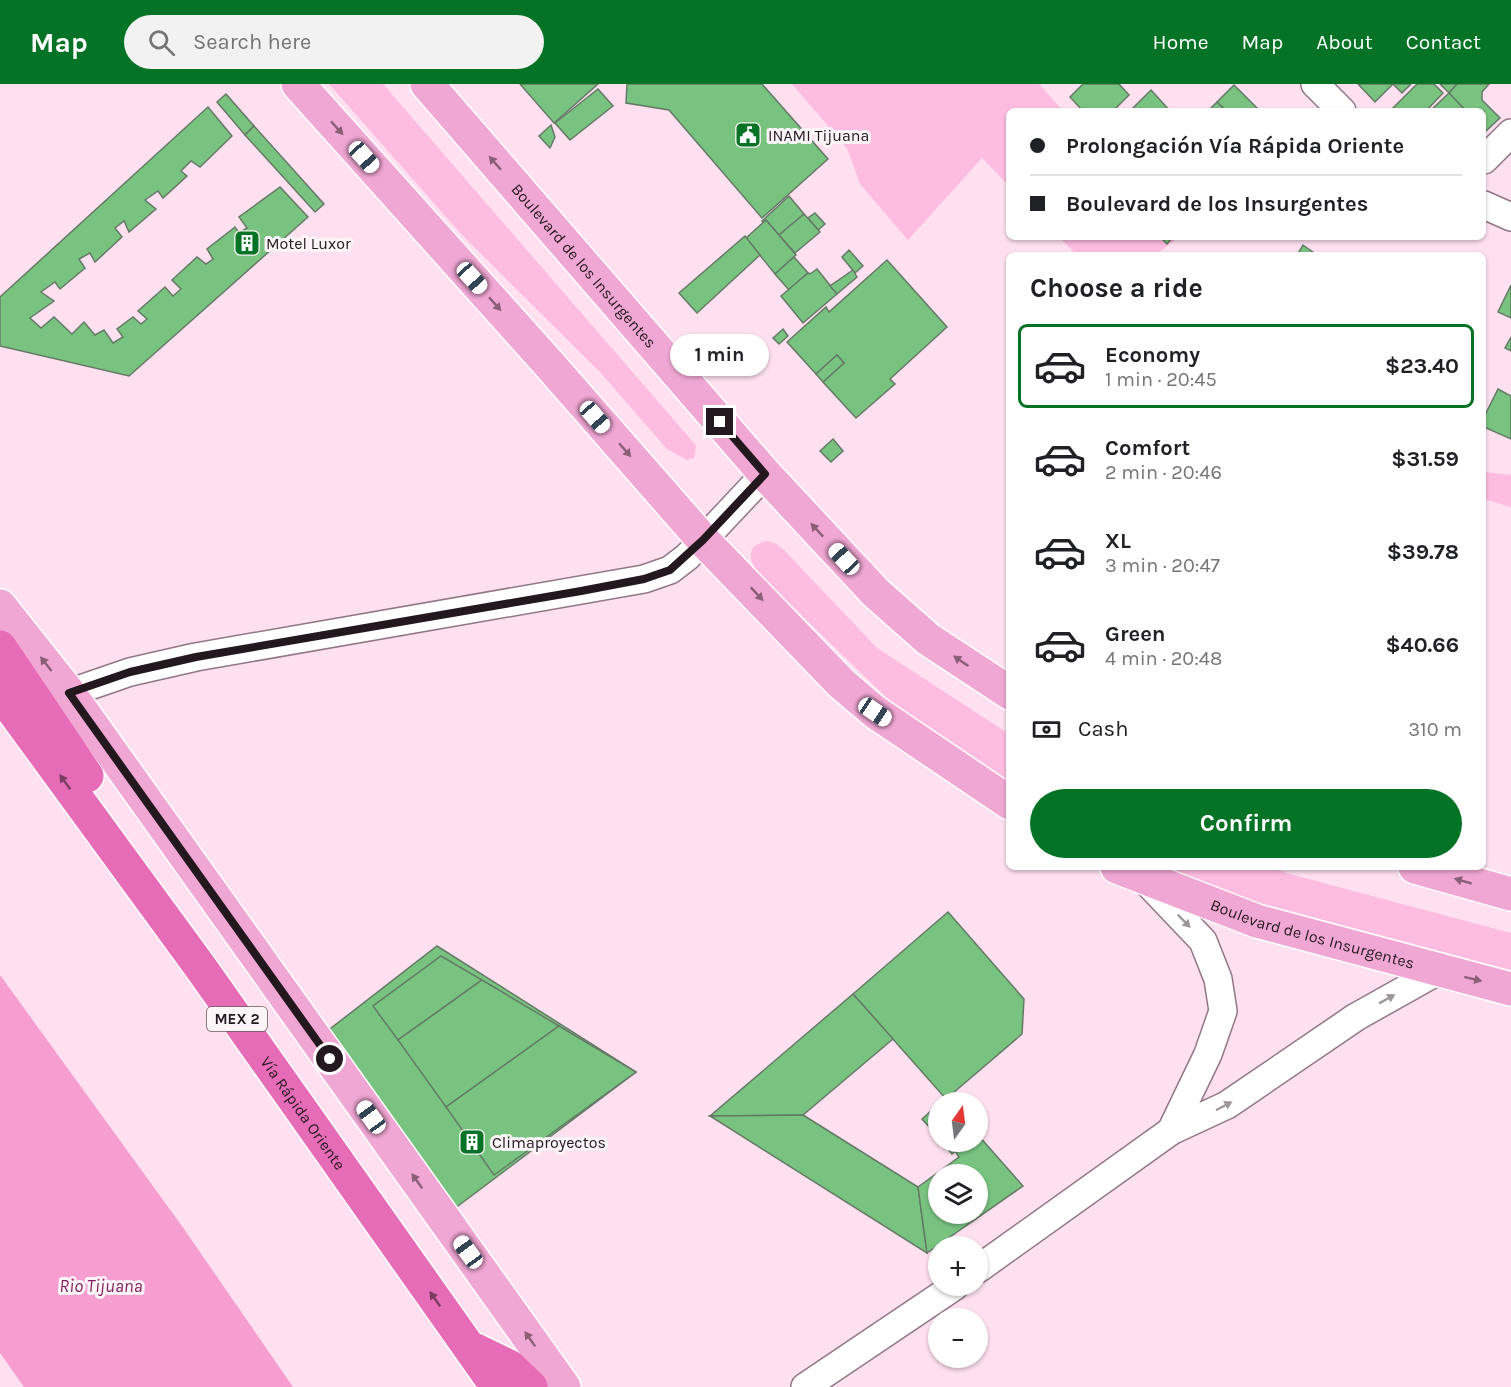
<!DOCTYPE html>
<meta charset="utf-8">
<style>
body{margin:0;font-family:Karla,sans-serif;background:#f2f2f2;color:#202124;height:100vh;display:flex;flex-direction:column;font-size:22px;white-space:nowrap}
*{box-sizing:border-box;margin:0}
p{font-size:20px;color:#757577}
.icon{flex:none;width:33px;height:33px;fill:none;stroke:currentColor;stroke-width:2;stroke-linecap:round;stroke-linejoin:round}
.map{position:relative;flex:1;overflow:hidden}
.details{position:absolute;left:1006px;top:168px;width:480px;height:618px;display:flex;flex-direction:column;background:#fff;border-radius:9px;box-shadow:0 2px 4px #0004}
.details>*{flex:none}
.top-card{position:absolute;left:1006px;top:24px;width:480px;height:132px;border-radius:9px;box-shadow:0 2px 4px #0004;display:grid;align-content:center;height:132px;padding:0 24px;background:#fff}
.needle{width:39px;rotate:14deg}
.fabs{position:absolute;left:928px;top:1008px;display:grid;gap:12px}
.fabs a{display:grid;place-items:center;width:60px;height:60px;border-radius:50%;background:#fff;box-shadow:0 2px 4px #0004;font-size:30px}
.end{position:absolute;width:27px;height:27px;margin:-14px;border:8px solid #23181e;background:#fff;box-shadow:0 0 0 3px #fff}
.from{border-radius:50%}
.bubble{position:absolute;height:42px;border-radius:21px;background:#fff;box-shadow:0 2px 4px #0004;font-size:20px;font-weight:700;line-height:42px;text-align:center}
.car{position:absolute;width:18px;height:36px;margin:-18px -9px;border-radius:8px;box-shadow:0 0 4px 2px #0007;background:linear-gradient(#fff 24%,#345 0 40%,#fff 0 76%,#345 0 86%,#fff 0)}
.top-card b{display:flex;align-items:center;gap:21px;height:57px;font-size:22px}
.top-card b+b{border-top:2px solid #e0e0e0}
.top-card i{width:15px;height:15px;background:#202124}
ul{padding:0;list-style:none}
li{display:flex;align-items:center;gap:18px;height:84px;margin:0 12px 9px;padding:0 12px;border:3px solid transparent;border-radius:9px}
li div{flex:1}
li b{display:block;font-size:22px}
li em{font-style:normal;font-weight:700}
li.selected{border-color:#057325}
li>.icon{width:54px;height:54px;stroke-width:1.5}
h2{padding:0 24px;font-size:27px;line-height:72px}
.pay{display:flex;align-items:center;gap:15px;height:66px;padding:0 24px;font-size:22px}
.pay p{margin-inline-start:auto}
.button{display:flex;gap:12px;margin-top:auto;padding:12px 24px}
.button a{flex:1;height:69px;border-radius:36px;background:#057325;color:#fff;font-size:24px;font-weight:700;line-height:69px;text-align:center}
header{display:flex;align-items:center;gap:36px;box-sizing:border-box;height:84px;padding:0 30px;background:#057325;color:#fff}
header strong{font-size:28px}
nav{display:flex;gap:33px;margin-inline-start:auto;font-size:21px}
.search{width:420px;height:54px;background:#f2f2f2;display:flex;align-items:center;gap:15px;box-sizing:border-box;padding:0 21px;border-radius:33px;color:#757577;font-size:22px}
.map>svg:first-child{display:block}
.green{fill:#fdbce0}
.water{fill:#f69ed0}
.building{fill:#79c380;stroke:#657a66;stroke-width:1.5;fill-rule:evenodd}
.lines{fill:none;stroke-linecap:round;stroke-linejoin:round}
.minor-casing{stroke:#917785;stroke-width:30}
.major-casing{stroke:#fff;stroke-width:36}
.highway-casing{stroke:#fff;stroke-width:36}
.minor{stroke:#fff;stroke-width:27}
.major{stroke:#f1a7d4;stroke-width:33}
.highway{stroke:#e76cb7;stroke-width:33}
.oneway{fill:#8a6079}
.oneway2{fill:#7b3e63}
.oneway3{fill:#9c979a}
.route{stroke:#23181e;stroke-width:8}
.labels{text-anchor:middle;stroke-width:6;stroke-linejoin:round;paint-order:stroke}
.shield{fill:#fbf5f8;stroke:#645a5f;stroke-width:1.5}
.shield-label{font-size:15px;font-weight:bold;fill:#23181e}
.poi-label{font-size:16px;fill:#23181e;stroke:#fbf5f8;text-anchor:start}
.street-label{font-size:16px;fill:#23181e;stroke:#fbf5f8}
.water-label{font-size:18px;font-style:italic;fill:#831f61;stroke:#fbf5f8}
</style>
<header>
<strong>Map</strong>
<div class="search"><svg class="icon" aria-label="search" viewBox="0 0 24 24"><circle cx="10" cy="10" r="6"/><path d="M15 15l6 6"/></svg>Search here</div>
<nav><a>Home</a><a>Map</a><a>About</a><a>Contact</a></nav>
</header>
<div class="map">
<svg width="1511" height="1303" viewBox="0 0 1511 1303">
<rect width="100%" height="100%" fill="#fee0f0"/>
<g class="green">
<polygon points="329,0 383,0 693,358 696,362 694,374 687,376 667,365 600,288 462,151"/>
<polygon points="792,0 1039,0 1063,27 1010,27 1009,102 982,74 908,156 860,100 847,64"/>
<polygon points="1059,153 1177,153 1178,154 1155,171 1077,171"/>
<polygon points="1484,388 1511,391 1511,423 1484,415"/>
<path d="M767,457L775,459L784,466L877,564L1009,650V703L888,615L760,491C749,476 744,463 767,457Z"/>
<polygon points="1165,783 1272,783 1286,789 1511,849 1511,886 1288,833"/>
</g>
<polygon class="water" points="0,891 184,1145 293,1303 24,1303 0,1269"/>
<g class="building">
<polygon points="520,0 598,0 554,39"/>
<polygon points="762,0 828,75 762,134 669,26 626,19 627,0"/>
<polygon points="1083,0 1119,0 1129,11 1113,27 1083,27 1070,13"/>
<polygon points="1358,0 1393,0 1375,18"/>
<polygon points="1393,0 1411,0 1402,9"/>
<polygon points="1417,0 1434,0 1443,9 1426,27 1390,27"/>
<polygon points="1440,0 1457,0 1449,9"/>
<polygon points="1457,0 1489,0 1482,8 1482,16 1500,34 1486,47 1484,45 1484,27 1466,27 1449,9"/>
<polygon points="1234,1 1260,27 1226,27 1217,18"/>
<polygon points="598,5 613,22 570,56 555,39"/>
<polygon points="1151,6 1170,27 1130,27"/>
<polygon points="1449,9 1466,27 1430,27"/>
<polygon points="226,10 254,42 245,51 217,18"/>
<polygon points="1217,18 1226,27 1208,27"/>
<polygon points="208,23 232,52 200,83 191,77 181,87 187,92 163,114 158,107 145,116 156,125 129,148 124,137 115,144 122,153 95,178 90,169 79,175 85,184 60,205 55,198 41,208 54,217 30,234 41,244 54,233 72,250 84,238 95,251 104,246 113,259 123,253 117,245 133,233 141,240 147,235 138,227 165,203 173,212 181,205 172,196 197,173 206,180 213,175 207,165 235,143 239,149 247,144 239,133 280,103 308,133 129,292 0,262 0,213"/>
<polygon points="551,41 555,53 550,64 539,52"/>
<polygon points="254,42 324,120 315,128 245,51"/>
<polygon points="789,112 804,130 779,151 766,136 763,139 762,137"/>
<polygon points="815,129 825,140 818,146 808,134"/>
<polygon points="804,130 820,148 795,169 779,151"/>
<polygon points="766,136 796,171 775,190 746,154"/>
<polygon points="745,152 760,171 697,229 679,209"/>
<polygon points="1160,153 1173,153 1167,160"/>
<polygon points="1303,161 1317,171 1297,171"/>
<polygon points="849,166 863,182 855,189 842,173"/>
<polygon points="794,173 808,189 789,206 775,190"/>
<polygon points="887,176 947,243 890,295 895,300 856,334 823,298 844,279 837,271 816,290 787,258 826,223 829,228"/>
<polygon points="817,185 837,210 803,239 781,212 808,189 810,190"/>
<polygon points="853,186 857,193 837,210 830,202"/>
<polygon points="1511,201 1511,234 1498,228"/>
<polygon points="783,245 788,252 779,260 773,254"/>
<polygon points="1511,253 1511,267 1505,264"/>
<polygon points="837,271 844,279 823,298 816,290"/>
<polygon points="1498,305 1511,312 1511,355 1484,343 1484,333"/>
<polygon points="833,355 843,367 831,378 820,367"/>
<polygon points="948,828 1024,915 1022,950 946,1015 853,910"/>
<polygon points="437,862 636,988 450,1128 326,948"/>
<polygon points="441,872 482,896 398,956 373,922"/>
<polygon points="482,896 559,942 446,1023 398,956"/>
<polygon points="853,910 893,955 803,1031 710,1032"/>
<polygon points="559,942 636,988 494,1091 446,1023"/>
<polygon points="939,1020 939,1054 922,1035"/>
<polygon points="803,1031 918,1103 927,1169 710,1032"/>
<path d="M978,1051L1023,1102L927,1169L918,1103L959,1073L955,1067L966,1058H978ZM939,1090H978V1130H939Z"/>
<polygon points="942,1058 966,1058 952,1070"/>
</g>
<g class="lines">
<g class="minor-casing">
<g id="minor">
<polyline points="1315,0 1342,27"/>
<polyline points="1484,76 1511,49"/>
<polyline points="1484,121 1511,133"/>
<polyline points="69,609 130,588 196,573 644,495 670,486 687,473 765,390"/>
<polyline points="1144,795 1203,857 1218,895 1223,927 1208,970 1171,1047"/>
<polyline points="978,1185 1171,1047 1227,1021 1356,933 1438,887"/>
<polyline points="805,1303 955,1202"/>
</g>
</g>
<g class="major-casing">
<g id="major">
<polyline points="298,0 549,280 703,456 842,600 875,628 1010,719"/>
<path id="s1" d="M427,0L765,390L876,509L928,555L1010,609"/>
<polyline points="0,522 69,609 564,1303"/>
<path id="s2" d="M1117,783L1257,837L1511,905"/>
<polyline points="1415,783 1511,810"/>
</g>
</g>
<g class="highway-casing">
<g id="highway">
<polyline points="0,563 87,692"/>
<path id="s3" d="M0,609L201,884L497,1303"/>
<polyline points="476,1266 509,1282 531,1303"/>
</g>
</g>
<use href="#minor" class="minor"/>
<use href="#major" class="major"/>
<use href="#highway" class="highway"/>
</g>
<defs><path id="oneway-solid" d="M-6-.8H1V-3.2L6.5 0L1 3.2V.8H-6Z" transform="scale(1.5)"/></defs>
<g class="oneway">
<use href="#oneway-solid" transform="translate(337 44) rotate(48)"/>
<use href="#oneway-solid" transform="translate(495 79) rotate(-131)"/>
<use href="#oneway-solid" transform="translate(495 220) rotate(48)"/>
<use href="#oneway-solid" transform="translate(625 366) rotate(49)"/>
<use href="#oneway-solid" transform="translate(817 446) rotate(-133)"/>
<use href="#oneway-solid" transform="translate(757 510) rotate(47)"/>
<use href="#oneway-solid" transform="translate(961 577) rotate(-146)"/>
<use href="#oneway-solid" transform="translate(46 580) rotate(-128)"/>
<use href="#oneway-solid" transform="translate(1463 797) rotate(-164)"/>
<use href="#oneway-solid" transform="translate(1473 895) rotate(14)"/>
<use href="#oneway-solid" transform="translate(417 1097) rotate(-125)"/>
<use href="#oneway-solid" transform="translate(530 1255) rotate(-125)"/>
</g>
<g class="oneway2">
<use href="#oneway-solid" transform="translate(65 698) rotate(-126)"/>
<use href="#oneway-solid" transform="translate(435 1215) rotate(-125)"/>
</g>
<g class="oneway3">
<use href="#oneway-solid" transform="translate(1184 837) rotate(46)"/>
<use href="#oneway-solid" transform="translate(1387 915) rotate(-29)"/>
<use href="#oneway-solid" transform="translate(1224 1022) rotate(-28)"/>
</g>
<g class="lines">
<polyline class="route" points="330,975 69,609 130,588 196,573 581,507 644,495 670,486 703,456 765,390 720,338"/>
</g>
<defs>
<g id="civic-square" transform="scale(1.35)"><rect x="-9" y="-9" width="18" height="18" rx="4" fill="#057325" stroke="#fbf5f8"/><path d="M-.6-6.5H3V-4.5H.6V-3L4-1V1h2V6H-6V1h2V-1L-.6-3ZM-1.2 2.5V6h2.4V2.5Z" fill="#fff"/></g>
<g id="building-square" transform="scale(1.35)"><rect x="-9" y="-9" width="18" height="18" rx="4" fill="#057325" stroke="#fbf5f8"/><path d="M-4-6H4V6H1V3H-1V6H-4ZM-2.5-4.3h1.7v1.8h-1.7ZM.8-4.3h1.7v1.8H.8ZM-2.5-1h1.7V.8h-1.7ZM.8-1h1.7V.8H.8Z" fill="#fff"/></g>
</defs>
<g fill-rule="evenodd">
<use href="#civic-square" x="748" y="51"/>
<use href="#building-square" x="247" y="159"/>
<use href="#building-square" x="472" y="1058"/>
</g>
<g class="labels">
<rect class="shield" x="207" y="923" width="60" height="24" rx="4.5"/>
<g class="shield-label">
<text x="237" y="940">MEX 2</text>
</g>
<g class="poi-label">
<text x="768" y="57">INAMI Tijuana</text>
<text x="266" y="165">Motel Luxor</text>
<text x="492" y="1064">Climaproyectos</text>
</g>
<g class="street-label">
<text dy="6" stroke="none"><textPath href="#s1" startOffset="240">Boulevard de los Insurgentes</textPath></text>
<text dy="6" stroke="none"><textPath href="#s2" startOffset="207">Boulevard de los Insurgentes</textPath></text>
<text dy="6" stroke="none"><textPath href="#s3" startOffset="518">Vía Rápida Oriente</textPath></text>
</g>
<g class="water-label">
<text x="101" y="1208">Rio Tijuana</text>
</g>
</g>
</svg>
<div class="fabs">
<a><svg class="needle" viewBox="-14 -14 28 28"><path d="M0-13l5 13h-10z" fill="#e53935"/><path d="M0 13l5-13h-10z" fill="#757577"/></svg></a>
<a><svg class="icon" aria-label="layers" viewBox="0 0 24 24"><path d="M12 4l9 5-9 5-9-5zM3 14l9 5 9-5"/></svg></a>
<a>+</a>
<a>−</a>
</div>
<i class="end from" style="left:330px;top:975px"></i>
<i class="end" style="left:720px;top:338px"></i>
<div class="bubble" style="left:670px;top:250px;width:99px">1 min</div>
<i class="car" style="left:364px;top:73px;rotate:138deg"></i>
<i class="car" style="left:472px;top:194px;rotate:138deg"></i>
<i class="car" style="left:595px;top:333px;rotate:139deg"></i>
<i class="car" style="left:844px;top:475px;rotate:317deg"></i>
<i class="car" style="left:875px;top:628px;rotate:124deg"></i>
<i class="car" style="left:371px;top:1033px;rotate:324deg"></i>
<i class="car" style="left:468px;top:1168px;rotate:324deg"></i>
<div class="top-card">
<b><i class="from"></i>Prolongación Vía Rápida Oriente</b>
<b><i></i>Boulevard de los Insurgentes</b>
</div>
<section class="details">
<h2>Choose a ride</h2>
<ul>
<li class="selected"><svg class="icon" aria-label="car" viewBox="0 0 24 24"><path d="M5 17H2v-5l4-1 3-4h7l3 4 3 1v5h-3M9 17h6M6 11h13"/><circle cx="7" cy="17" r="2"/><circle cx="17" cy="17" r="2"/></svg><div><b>Economy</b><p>1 min · 20:45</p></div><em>$23.40</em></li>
<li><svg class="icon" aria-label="car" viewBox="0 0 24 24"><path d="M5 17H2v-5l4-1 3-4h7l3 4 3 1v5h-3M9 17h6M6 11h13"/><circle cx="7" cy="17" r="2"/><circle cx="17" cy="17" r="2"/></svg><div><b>Comfort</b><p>2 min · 20:46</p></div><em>$31.59</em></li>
<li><svg class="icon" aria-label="car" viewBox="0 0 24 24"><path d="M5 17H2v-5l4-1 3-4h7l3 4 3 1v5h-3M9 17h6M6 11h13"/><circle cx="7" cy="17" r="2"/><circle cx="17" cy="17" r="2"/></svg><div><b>XL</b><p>3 min · 20:47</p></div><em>$39.78</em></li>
<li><svg class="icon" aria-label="car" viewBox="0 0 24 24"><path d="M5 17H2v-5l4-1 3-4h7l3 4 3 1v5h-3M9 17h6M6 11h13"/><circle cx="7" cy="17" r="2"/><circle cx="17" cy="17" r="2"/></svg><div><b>Green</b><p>4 min · 20:48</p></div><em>$40.66</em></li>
</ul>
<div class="pay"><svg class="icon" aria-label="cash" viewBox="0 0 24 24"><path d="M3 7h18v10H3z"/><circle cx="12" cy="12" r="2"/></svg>Cash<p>310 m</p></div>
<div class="button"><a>Confirm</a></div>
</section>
</div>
